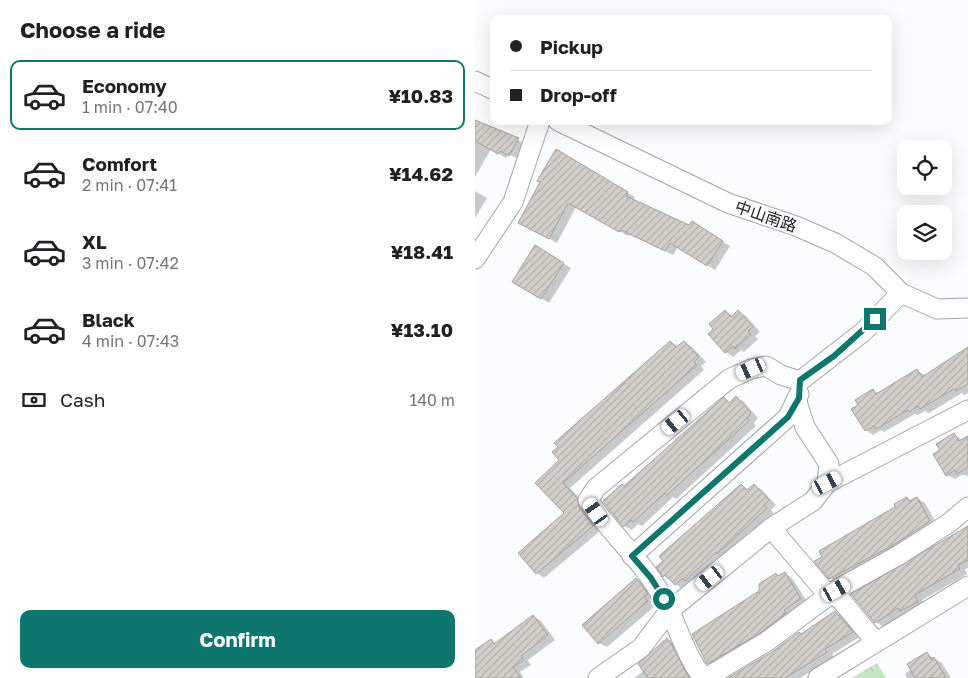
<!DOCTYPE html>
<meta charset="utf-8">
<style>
body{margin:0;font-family:"Golos Text","Noto Sans SC",sans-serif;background:#f6f6f6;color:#202124;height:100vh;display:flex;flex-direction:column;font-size:19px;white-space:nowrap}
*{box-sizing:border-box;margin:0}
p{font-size:16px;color:#757577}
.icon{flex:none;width:28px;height:28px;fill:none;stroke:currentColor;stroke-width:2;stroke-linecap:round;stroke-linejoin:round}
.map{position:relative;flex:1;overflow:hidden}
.details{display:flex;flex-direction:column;background:#fff;width:475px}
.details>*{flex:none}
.hud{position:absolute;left:15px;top:15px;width:402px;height:110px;border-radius:10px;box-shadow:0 5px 20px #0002;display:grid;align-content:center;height:110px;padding:0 20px;background:#fff}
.controls{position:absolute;left:422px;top:140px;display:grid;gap:10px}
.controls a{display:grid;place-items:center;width:55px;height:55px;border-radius:10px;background:#fff;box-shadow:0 5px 20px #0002;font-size:25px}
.end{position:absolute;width:22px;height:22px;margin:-11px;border:6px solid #0f766e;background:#fff;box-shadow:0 0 0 2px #fff}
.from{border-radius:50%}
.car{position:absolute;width:15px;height:30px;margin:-15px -8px;border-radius:6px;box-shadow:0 0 4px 1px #0007;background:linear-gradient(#fff 24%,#345 0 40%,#fff 0 76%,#345 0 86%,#fff 0)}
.hud b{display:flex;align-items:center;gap:18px;height:48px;font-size:19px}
.hud b+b{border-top:1px solid #e0e0e0}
.hud i{width:12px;height:12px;background:#202124}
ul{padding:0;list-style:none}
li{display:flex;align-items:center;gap:15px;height:70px;margin:0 10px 8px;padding:0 10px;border:2px solid transparent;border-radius:10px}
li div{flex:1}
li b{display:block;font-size:19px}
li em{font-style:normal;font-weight:700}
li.on{border-color:#0f766e}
li>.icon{width:45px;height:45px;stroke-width:1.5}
h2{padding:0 20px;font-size:22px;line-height:60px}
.pay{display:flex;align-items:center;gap:12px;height:55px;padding:0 20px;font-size:19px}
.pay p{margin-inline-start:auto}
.primary-button{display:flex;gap:10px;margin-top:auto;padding:10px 20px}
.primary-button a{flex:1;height:58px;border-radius:10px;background:#0f766e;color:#fff;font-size:20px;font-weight:700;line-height:58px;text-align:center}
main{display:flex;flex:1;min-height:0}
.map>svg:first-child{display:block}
.forest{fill:url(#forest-crowns)}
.shadow{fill:#0003}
.building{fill:url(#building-hatch);stroke:#a7a29d}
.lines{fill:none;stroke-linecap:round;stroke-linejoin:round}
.minor-casing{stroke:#a1a5ab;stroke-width:21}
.minor{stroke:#fff;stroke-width:19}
.route{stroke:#0f766e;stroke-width:6}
.labels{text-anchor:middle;stroke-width:4;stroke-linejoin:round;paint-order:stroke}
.street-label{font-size:16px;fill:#191a1c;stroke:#fafcfe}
</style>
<main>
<section class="details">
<h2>Choose a ride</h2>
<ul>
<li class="on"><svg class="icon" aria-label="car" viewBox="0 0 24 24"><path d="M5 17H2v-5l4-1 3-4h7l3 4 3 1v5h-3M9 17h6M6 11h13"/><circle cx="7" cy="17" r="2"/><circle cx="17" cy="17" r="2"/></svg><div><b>Economy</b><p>1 min · 07:40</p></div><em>¥10.83</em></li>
<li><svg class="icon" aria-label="car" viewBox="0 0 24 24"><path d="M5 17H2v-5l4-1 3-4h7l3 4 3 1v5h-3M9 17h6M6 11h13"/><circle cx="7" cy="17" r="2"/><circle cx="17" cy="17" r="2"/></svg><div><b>Comfort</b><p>2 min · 07:41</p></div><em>¥14.62</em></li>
<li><svg class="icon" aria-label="car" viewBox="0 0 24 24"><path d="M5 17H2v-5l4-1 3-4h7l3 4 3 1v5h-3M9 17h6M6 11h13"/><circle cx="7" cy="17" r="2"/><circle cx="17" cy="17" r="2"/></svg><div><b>XL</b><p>3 min · 07:42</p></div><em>¥18.41</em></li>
<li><svg class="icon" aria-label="car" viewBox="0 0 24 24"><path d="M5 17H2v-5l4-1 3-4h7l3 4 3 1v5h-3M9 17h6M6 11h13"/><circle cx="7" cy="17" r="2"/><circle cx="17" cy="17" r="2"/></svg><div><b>Black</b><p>4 min · 07:43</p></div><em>¥13.10</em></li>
</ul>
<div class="pay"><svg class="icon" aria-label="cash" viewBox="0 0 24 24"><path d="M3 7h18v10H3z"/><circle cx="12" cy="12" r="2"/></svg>Cash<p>140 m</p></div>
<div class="primary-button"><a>Confirm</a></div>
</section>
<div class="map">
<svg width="493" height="678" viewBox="0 0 493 678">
<defs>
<pattern id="forest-crowns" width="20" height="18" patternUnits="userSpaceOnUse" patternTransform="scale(1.25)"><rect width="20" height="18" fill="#c6e5c5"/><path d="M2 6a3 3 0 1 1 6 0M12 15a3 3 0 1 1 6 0" fill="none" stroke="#aac4a9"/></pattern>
<pattern id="building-hatch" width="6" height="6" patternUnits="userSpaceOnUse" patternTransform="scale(1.25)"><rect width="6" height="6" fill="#d2cec8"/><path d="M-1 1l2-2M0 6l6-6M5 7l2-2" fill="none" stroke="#b4b0ab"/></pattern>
</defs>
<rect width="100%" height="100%" fill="#fafcfe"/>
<polygon class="forest" points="402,663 411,678 377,678"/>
<g class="shadow">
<polygon points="0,120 51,144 43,159 33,154 31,158 16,149 0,177"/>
<polygon points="81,150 160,197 158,200 214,227 225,227 255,246 240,270 203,247 198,255 154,234 153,236 101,207 82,243 53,227"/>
<polygon points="0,191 12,198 0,218"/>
<polygon points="60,246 96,268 74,303 39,281"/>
<polygon points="250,312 258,316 263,312 271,316 285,332 280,336 283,339 269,352 266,350 258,357 251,352 240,329"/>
<polygon points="196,342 204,347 209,342 217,347 231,362 226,366 229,370 95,488 110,503 125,531 69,578 62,573 91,513 86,460"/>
<polygon points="493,353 493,393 489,395 487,393 454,413 450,411 443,415 440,414 409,432 406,430 398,435 391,430 385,405 398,390 404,394 442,371 450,375"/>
<polygon points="262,398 269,402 283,418 279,423 281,426 201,499 198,497 167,526 163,524 157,530 149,526 150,487 249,399 256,403"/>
<polygon points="479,435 488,440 493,437 493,476 487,475 480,479 472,475 466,450"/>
<polygon points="266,485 274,490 279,485 287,490 301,505 296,510 299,513 218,584 208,589 200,584 189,576 183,567"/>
<polygon points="432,498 437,501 442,498 450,503 463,526 363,583 355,578"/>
<polygon points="493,528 493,568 490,569 492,574 447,600 450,606 434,615 430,613 409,627 401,622"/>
<polygon points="310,573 317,578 333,603 241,668 233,663 285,592 301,574 305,576"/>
<polygon points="162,579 169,584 180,599 176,603 180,606 132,647 124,643"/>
<polygon points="360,612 368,617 385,637 357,654 359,657 325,678 254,678 327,635"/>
<polygon points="58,616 66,621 80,640 53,660 56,665 45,672 49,678 0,678 0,651 16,640 22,644"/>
<polygon points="192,639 200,644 220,678 159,678 169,671"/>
<polygon points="452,654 467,663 476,678 432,678 430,674"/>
</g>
<g class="building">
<polygon points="0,120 44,138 34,156 25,151 23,154 0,141"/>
<polygon points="81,149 153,192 151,196 214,225 217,221 248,241 232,266 195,243 190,251 146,230 144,232 93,203 74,239 43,223 65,182 62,181"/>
<polygon points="60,245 89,263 66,299 37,282"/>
<polygon points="250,310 256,317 263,310 278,327 273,331 276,334 260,349 258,346 250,353 233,334 238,329 234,324"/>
<polygon points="195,341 201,347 209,341 224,357 219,362 222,365 88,483 102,498 104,507 118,526 61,574 43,553 89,513 60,483 84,460 77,452 83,447 79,443"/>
<polygon points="493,347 493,384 481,391 479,389 445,409 443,406 434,412 433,410 401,429 399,426 390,431 376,409 383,405 380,400 398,389 401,394 442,369 447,377"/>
<polygon points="261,396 276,413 272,418 274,421 192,495 190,493 158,522 156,520 148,527 128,501 147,484 149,486 249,397 254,403"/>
<polygon points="479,433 484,441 493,436 493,467 482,474 480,470 471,476 458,454 465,450 461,444"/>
<polygon points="266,484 272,490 279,484 294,500 289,505 292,508 242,554 241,552 210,581 207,578 200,585 190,575 188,577 181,567 188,561 184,556"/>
<polygon points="432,497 434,501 442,497 455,521 418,545 354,579 339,561 347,557 344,551 420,507 419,504"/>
<polygon points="493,526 493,560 483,565 485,569 446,591 440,596 443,602 425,611 423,608 400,623 376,594"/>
<polygon points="310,572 326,599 309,610 311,613 285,633 232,664 217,634 284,591 284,584 301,573 303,576"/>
<polygon points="161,578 173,594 169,598 173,601 123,644 107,625"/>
<polygon points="360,611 378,632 350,649 352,652 310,678 253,678 297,652 324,632 326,634"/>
<polygon points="58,615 73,635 46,656 49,660 38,667 46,678 0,678 0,650 16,639 19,644"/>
<polygon points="192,638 197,645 214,678 173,678 163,664"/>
<polygon points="452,652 456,659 459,657 471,678 440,678 432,664"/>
</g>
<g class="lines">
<g class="minor-casing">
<g id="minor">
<polyline points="0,81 19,90"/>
<polyline points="83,121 253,203 321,226 360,243 399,266 426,293 462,309 493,308"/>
<polyline points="0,259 38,202 65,121"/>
<polyline points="352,483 493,410"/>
<polyline points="296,528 348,589 366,600 400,641"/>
<polyline points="157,556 313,417 324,394"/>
<polyline points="123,678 166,648 194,611 296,528 338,501 352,483 354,464 330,427 322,402"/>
<path d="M228,678C209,653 203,625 188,598C169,562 136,534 113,500L121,488L254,379L276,369L291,366L306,375L325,381L388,332L426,293"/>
<polyline points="231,678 291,642 361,590 424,555 474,523 493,507"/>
<polyline points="343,678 493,586"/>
</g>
</g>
<use href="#minor" class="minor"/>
</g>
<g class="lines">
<polyline class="route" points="189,599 176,578 157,556 313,417 324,398 325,380 359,356 400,319"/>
</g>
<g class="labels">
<g class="street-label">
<text transform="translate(291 216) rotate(19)" y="6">中山南路</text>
</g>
</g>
</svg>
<div class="controls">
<a><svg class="icon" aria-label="locate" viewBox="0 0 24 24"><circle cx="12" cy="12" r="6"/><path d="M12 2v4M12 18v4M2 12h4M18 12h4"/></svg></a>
<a><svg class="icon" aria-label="layers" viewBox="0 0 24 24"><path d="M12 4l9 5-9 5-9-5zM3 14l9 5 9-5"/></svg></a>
</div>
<i class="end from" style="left:189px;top:599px"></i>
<i class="end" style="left:400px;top:319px"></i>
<i class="car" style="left:276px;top:369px;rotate:246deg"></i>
<i class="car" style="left:201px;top:422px;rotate:231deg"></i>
<i class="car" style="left:352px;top:483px;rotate:63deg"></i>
<i class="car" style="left:121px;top:512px;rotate:325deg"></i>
<i class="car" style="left:235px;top:578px;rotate:232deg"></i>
<i class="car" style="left:361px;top:590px;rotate:61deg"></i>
<div class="hud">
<b><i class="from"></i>Pickup</b>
<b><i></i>Drop-off</b>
</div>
</div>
</main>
